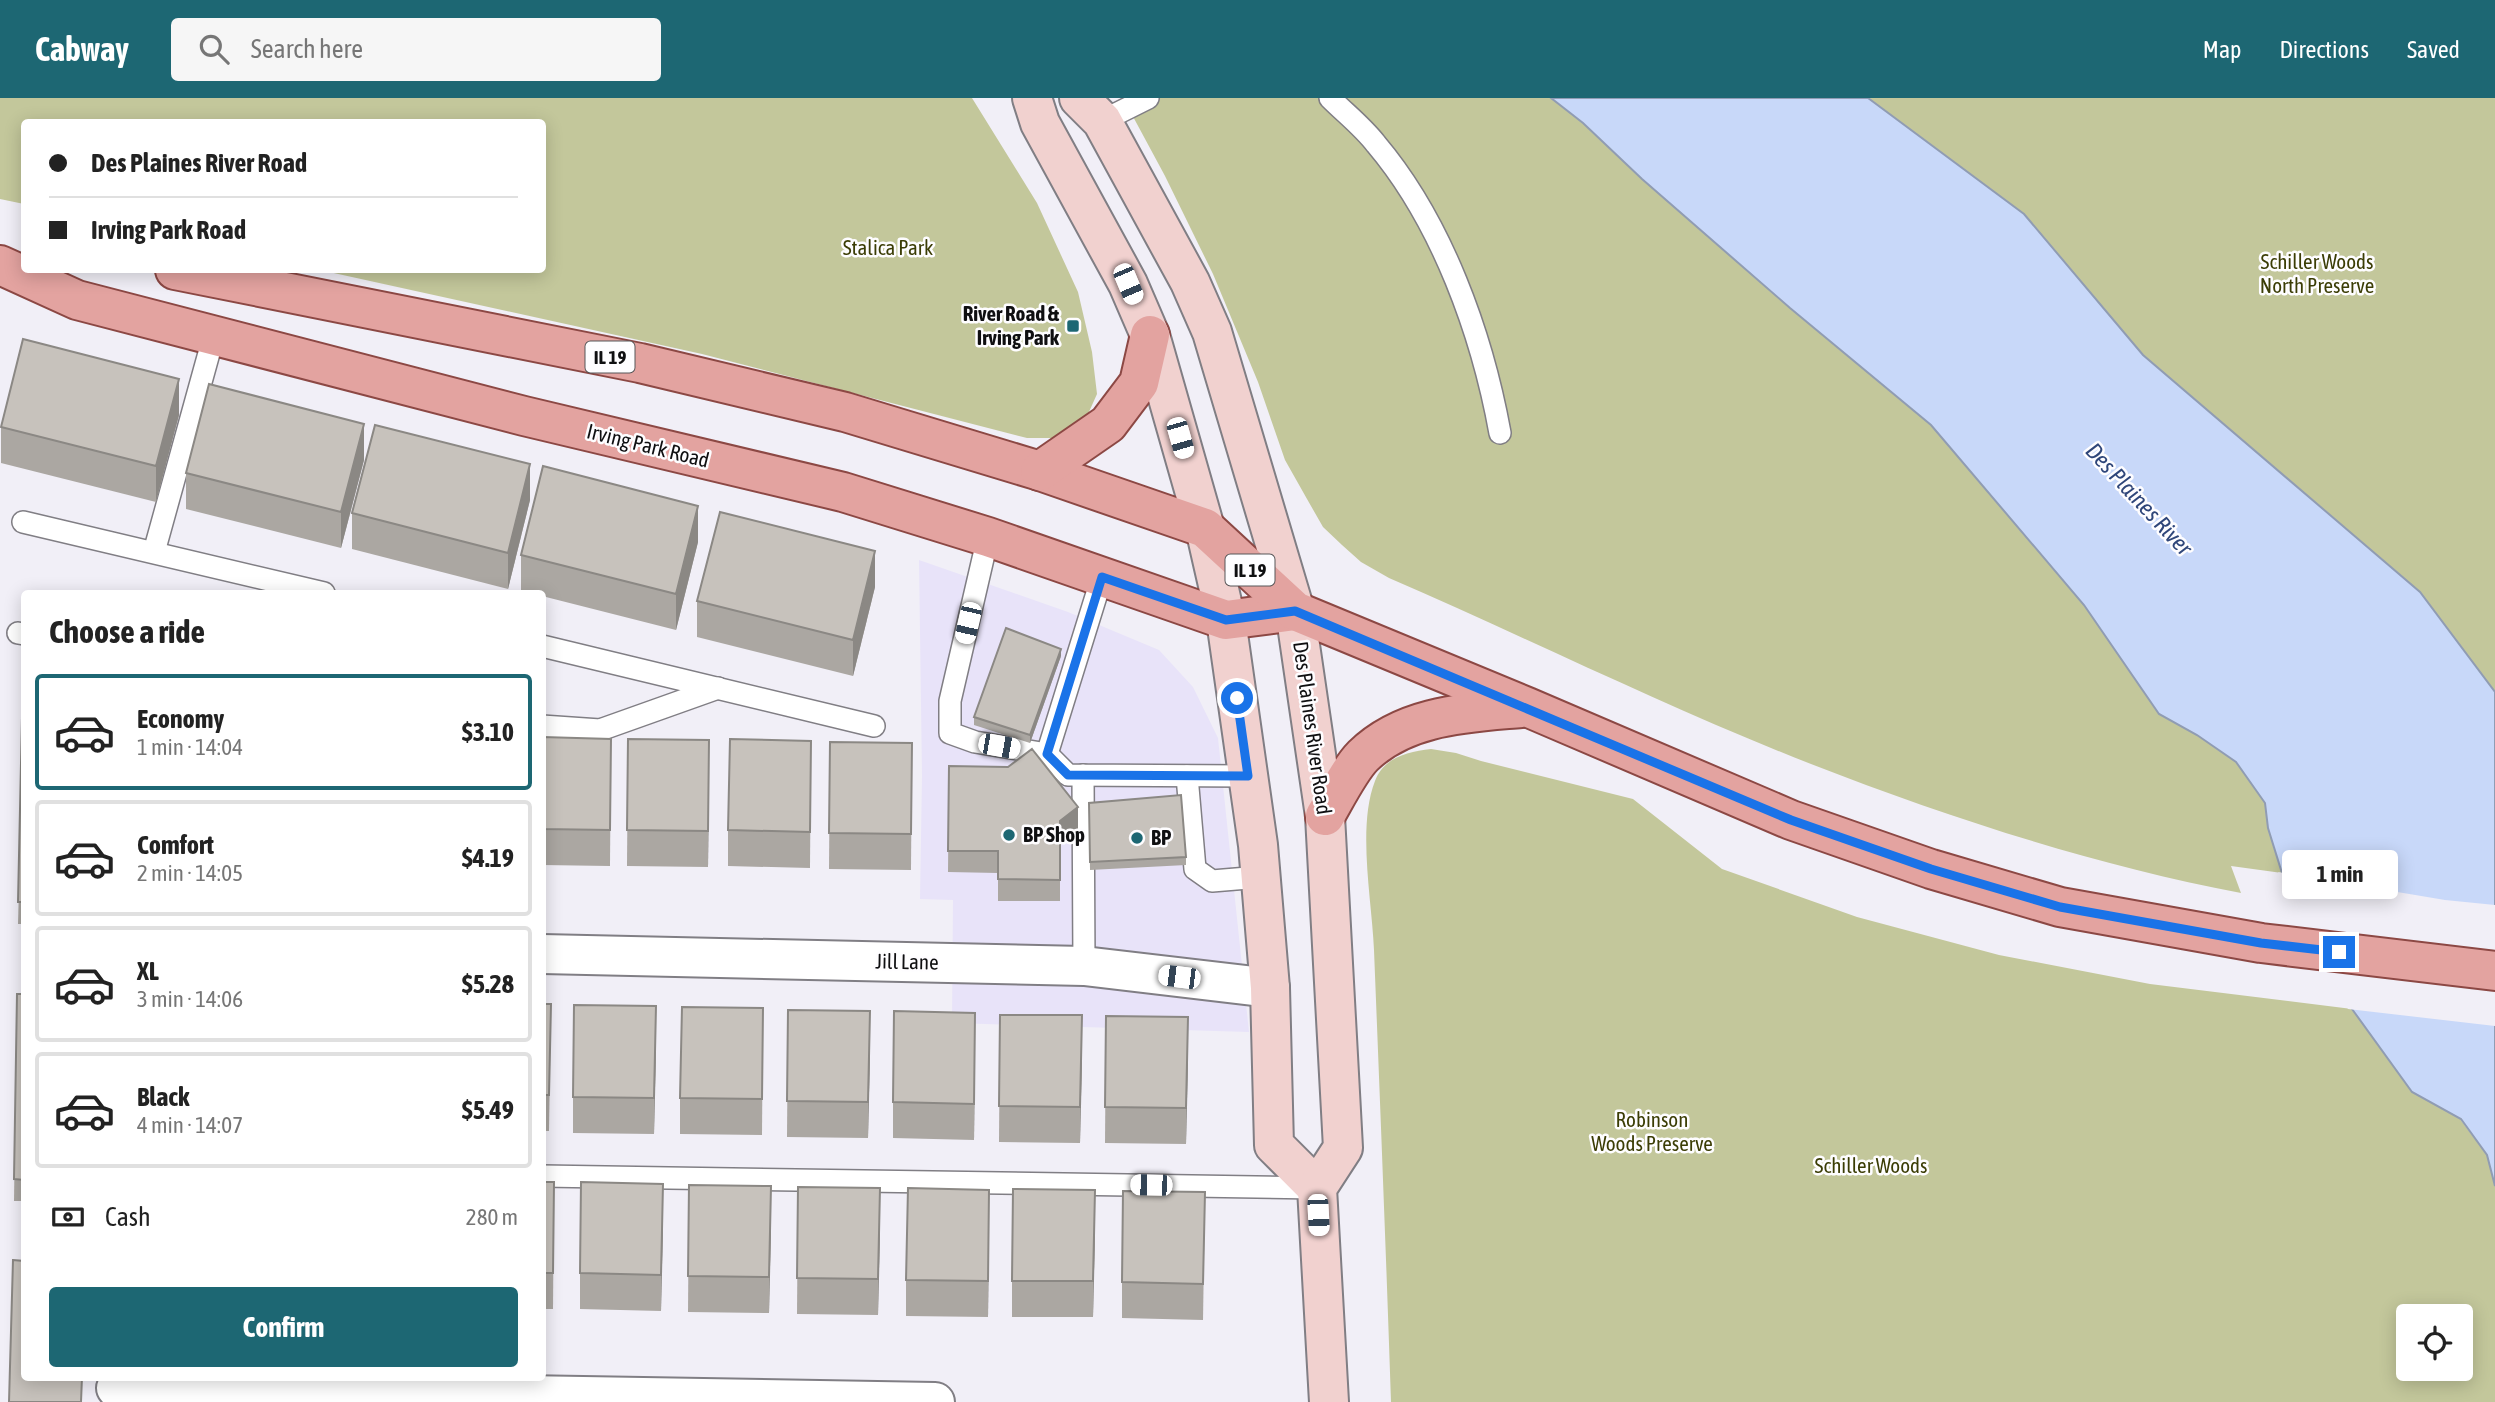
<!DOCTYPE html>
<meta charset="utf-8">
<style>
body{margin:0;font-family:"Asap Condensed",sans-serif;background:#f6f6f6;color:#222;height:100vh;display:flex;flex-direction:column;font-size:26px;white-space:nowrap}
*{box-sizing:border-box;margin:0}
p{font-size:23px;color:#767676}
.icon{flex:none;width:38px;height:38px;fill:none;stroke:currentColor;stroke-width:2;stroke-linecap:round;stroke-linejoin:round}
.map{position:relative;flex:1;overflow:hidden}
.sheet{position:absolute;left:21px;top:492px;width:525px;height:791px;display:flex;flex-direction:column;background:#fff;border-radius:7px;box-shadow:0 4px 18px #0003}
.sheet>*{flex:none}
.top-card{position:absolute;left:21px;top:21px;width:525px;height:154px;border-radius:7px;box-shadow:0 4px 18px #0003;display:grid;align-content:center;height:154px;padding:0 28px;background:#fff}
.tools{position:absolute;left:2396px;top:1206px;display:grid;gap:14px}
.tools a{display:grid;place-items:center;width:77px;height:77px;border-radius:7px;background:#fff;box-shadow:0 4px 18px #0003;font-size:35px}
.end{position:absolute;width:32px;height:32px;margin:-16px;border:9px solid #1a73e8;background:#fff;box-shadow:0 0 0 4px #fff}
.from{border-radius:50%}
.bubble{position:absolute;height:49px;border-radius:7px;background:#fff;box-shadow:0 4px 18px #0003;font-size:23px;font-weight:700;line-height:49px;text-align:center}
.car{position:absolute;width:21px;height:42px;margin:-21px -10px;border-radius:9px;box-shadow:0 0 5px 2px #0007;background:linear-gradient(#fff 24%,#345 0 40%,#fff 0 76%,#345 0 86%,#fff 0)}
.top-card b{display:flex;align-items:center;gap:24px;height:66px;font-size:26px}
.top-card b+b{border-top:2px solid #e0e0e0}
.top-card i{width:18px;height:18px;background:#222}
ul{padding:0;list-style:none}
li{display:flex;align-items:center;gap:21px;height:116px;margin:0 14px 10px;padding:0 14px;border:4px solid #e0e0e0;border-radius:7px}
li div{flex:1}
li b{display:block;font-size:26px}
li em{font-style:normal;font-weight:700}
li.current{border-color:#1d6773}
li>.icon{width:63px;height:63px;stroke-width:1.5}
h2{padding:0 28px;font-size:32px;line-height:84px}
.pay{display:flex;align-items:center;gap:18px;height:77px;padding:0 28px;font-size:26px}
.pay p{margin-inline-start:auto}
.button{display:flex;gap:14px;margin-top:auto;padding:14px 28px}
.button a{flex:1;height:80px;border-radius:7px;background:#1d6773;color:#fff;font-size:28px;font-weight:700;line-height:80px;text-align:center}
header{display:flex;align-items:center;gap:42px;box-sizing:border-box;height:98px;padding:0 35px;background:#1d6773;color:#fff}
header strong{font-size:33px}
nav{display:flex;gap:38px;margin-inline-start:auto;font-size:24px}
.search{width:490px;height:63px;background:#f6f6f6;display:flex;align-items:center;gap:18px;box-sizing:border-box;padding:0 24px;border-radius:7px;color:#767676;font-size:26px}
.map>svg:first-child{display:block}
.commercial{fill:#e8e3f9}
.green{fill:#c3c79b;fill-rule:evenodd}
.water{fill:#c8d8f9;stroke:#909cb3;stroke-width:2}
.pier{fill:#f1eff7}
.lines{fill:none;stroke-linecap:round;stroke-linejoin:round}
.lane-casing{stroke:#807e84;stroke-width:24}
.street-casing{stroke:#807e84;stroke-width:42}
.secondary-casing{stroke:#807e84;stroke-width:42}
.primary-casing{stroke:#8c4844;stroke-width:42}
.lane{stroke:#fff;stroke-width:21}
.street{stroke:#fff;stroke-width:38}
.secondary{stroke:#f1d1cf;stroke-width:38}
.primary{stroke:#e3a3a0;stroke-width:38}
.wall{fill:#aba7a2}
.shaded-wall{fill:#8b8884}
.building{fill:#c7c2bc;stroke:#8b8884;stroke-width:2}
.route{stroke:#1a73e8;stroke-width:9}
.poi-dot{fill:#1d6773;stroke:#fefdff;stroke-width:2.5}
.labels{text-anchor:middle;stroke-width:5;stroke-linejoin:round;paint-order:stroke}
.shield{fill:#fefdff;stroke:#575658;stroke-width:2}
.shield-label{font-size:19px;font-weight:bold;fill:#0f0f11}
.park-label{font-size:21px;fill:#3b3d05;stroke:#fefdff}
.poi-label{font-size:21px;font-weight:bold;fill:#0f0f11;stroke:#fefdff;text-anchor:start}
.street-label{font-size:21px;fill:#0f0f11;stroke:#fefdff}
.water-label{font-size:23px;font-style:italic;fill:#2f467a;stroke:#fefdff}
</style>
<header>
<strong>Cabway</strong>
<div class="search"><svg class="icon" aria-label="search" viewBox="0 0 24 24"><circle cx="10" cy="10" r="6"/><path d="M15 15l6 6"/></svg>Search here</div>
<nav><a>Map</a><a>Directions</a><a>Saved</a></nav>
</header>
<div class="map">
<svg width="2495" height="1304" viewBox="0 0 2495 1304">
<rect width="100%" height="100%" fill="#f1eff7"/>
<polygon class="commercial" points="919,462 1068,514 1159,552 1193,589 1218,640 1249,934 952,925 953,802 920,801 922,678"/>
<g class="green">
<polygon points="0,0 972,0 1037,105 1078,194 1092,254 1097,296 1084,325 1058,340 1027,340 702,256 320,172 542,172 542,24 24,24 24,106 0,101"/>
<path d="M1123,0H1551L1583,25L1642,81L1790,210L1931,327L2084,507L2159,616L2197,637L2236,664L2265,705L2268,730L2282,775L2231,768L2241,795C2094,767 1950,720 1811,666C1668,610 1530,541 1389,480L1361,464L1342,447L1323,429L1307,401L1285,362L1258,284L1213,176L1165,78Z"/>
<polygon points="1868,0 2495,0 2495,594 2420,494 2143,257 2024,116"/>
<path d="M1431,651L1456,655L1481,663L1633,701L1722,771L1857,819L1999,857L2150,886L2352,911L2412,994L2460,1021L2487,1057L2495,1088V1304H1391C1386,1153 1380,1003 1374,852C1372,803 1357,729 1375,683C1384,659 1408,654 1431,651ZM2408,1218H2460V1270H2408Z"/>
</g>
<polygon class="water" points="1551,0 1868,0 2024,116 2143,257 2420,494 2495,594 2495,1088 2487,1057 2461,1021 2412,994 2352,911 2282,775 2268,730 2265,705 2236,664 2197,637 2159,616 2084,507 1931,327 1790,210 1642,81 1583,25"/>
<polygon class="pier" points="2278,774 2445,802 2495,807 2495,928 2348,911"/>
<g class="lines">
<g class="lane-casing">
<g id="lane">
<path d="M1330,0C1345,15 1363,29 1376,46C1442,124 1482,236 1500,335"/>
<polyline points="1102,23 1148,0"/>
<polyline points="23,424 324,495"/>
<polyline points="988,439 950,603 950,635 975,644 1047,656 1068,677 1248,678"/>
<polyline points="154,454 214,237"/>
<polyline points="18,535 24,536"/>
<polyline points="542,548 874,628"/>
<polyline points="542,628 600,632 718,590"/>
<polyline points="1047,656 1102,479"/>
<polyline points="1083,677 1084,868"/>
<polyline points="1187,678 1195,771 1212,783 1260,779"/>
<polyline points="542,1078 1317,1090"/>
</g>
</g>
<g class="street-casing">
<g id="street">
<polyline points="542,856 1084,868 1270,890"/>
<polyline points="116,1290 935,1304"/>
</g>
</g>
<g class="secondary-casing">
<g id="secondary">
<polyline points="1032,0 1040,25 1128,186 1150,237 1205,430 1226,522 1258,747 1270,890 1274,1047 1317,1090"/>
<polyline points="1079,0 1102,23 1190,184 1212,234 1295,513 1325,718 1343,1050 1317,1090 1329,1304"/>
</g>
</g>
<g class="primary-casing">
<g id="primary">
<polyline points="0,167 77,202 524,318 843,394 988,439 1226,522 1295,513"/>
<polyline points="175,172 640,265 845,314 1040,373 1205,430 1295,513 1527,609 1791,722 1931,771 2060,809 2261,845 2495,873"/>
<polyline points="1040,373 1108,326 1139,285 1150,237"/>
<path d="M1325,718C1335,701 1350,671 1363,658C1405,617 1466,615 1521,610"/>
</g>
</g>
<use href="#lane" class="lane"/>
<use href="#street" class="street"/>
<use href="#secondary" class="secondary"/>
<use href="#primary" class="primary"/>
</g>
<g class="wall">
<polygon points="179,317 156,404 1,365 1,329"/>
<polygon points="364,362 341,450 186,411 186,375"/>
<polygon points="530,402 508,491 352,451 352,415"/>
<polygon points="698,444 676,532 542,498 542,495 531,495 521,493 521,457"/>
<polygon points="875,489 853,578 697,539 697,503"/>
<polygon points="1061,558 1030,645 974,627 974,619"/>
<polygon points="24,619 24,826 18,826"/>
<polygon points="542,639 611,641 610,768 542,767"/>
<polygon points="628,641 709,678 708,769 627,768"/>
<polygon points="811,643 810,770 728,768 728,732"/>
<polygon points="830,644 912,645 911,772 829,771"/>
<polygon points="949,668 1078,731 1060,744 1060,803 998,803 998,775 948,774"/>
<polygon points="1089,705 1186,759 1186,767 1090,772"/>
<polygon points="17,896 24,896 24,1103 14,1103"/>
<polygon points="542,906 551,906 549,1033 542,1033"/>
<polygon points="763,910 762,1037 680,1036 680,1000"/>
<polygon points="788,912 870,949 868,1040 787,1039"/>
<polygon points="1000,917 1082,953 1080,1045 999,1044"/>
<polygon points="1106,918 1188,955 1186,1046 1105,1045"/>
<polygon points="656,944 654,1036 573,1035 573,999"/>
<polygon points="975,951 974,1042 893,1040 893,1004"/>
<polygon points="542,1084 554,1084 553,1211 542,1211"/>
<polygon points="689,1087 771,1124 769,1215 688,1214"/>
<polygon points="798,1089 880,1126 878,1217 797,1216"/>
<polygon points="1205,1094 1203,1222 1122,1220 1122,1184"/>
<polygon points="663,1122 661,1213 580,1211 580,1175"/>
<polygon points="989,1128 988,1219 906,1218 906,1182"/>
<polygon points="1095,1128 1093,1219 1012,1219 1012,1183"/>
</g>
<g class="shaded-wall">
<polygon points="179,281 179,317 156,404 156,368"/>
<polygon points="364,326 364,362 341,450 341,414"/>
<polygon points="530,366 530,402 508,491 508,455"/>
<polygon points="698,408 698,444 676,532 676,496"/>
<polygon points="875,453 875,489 853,578 853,542"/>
<polygon points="1061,551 1061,558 1030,645 1030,637"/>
<polygon points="709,642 709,678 708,769 708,733"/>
<polygon points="1078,709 1078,731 1060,744 1060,803 1060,723"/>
<polygon points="656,908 656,944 654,1036 654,1000"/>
<polygon points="870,913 870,949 868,1040 868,1004"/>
<polygon points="975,915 975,951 974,1042 974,1006"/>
<polygon points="1082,917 1082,953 1080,1045 1080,1009"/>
<polygon points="1188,919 1188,955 1186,1046 1186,1010"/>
<polygon points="663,1086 663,1122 661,1213 661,1177"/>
<polygon points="771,1088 771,1124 769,1215 769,1179"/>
<polygon points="880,1090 880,1126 878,1217 878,1181"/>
<polygon points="989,1092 989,1128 988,1219 988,1183"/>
<polygon points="1095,1092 1095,1128 1093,1219 1093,1183"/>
</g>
<g class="building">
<polygon points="23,241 179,281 156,368 1,329"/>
<polygon points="209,286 364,326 341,414 186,375"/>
<polygon points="375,327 530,366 508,455 352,415"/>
<polygon points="543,368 698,408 676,496 521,457"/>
<polygon points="720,414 875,453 853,542 697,503"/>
<polygon points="1006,530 1061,551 1030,637 974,619"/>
<polygon points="22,619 24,619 24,804 18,804"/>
<polygon points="542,639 611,641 610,732 542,731"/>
<polygon points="628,641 709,642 708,733 627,732"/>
<polygon points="730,641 811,643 810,734 728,732"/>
<polygon points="830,644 912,645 911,736 829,735"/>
<polygon points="1032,651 1078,709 1060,723 1060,782 998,781 998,753 948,753 949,668 1008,669"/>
<polygon points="1181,697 1186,759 1090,764 1089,705"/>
<polygon points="17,896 24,896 24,1082 14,1081"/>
<polygon points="542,906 551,906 549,997 542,997"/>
<polygon points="574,907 656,908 654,1000 573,999"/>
<polygon points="682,909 763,910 762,1001 680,1000"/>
<polygon points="788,912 870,913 868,1004 787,1003"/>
<polygon points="894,913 975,915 974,1006 893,1004"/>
<polygon points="1000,917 1082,917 1080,1009 999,1008"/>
<polygon points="1106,918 1188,919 1186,1010 1105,1009"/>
<polygon points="542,1084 554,1084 553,1175 542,1175"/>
<polygon points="581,1084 663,1086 661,1177 580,1175"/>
<polygon points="689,1087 771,1088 769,1179 688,1178"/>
<polygon points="798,1089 880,1090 878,1181 797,1180"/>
<polygon points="908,1090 989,1092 988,1183 906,1182"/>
<polygon points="1013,1091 1095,1092 1093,1183 1012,1183"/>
<polygon points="1123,1093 1205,1094 1203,1186 1122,1184"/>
<polygon points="13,1162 24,1163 24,1279 82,1279 81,1304 9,1304"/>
</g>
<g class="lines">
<polyline class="route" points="1237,600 1248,678 1068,677 1047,656 1102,479 1226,522 1295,513 1791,722 1931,771 2060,809 2261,845 2339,854"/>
</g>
<g class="poi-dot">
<rect x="1066" y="221" width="14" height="14" rx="3.5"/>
<circle cx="1009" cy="737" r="7"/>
<circle cx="1137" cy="740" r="7"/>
</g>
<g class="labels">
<g class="shield">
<rect x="585.5" y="243.5" width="49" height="31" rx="5"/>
<rect x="1225.5" y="456.5" width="49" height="31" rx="5"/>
</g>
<g class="shield-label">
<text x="610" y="266">IL 19</text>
<text x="1250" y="479">IL 19</text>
</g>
<g class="park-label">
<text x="888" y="157">Stalica Park</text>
<text x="2317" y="171">Schiller Woods<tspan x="2317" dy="24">North Preserve</tspan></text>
<text x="1652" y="1029">Robinson<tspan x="1652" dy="24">Woods Preserve</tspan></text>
<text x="1871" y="1075">Schiller Woods</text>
</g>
<g class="poi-label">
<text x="1059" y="223" text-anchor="end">River Road &amp;<tspan x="1059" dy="24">Irving Park</tspan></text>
<text x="1023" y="744">BP Shop</text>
<text x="1151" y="747">BP</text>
</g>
<g class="street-label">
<text transform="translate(648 348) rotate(14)" y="7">Irving Park Road</text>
<text transform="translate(1312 630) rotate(82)" y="7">Des Plaines River Road</text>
<text transform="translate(907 864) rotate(1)" y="7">Jill Lane</text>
</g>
<g class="water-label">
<text transform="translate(2139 401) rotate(47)" y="8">Des Plaines River</text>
</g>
</g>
</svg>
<div class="tools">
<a><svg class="icon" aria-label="locate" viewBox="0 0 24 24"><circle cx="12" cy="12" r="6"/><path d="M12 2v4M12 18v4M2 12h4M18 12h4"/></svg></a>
</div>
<i class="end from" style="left:1237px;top:600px"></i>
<i class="end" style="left:2339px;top:854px"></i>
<div class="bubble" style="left:2282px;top:752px;width:116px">1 min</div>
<i class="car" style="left:1128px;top:186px;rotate:157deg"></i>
<i class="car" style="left:1180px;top:340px;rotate:164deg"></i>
<i class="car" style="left:968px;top:525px;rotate:193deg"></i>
<i class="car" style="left:999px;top:648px;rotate:100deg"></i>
<i class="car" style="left:1179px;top:879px;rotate:277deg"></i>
<i class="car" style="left:1151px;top:1087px;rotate:271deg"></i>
<i class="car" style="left:1318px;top:1117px;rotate:177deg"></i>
<div class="top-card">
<b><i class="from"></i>Des Plaines River Road</b>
<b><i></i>Irving Park Road</b>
</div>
<section class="sheet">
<h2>Choose a ride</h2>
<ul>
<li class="current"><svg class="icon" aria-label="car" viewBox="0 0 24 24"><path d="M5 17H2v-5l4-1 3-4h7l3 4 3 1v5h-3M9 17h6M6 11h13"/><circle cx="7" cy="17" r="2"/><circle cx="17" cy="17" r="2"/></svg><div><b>Economy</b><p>1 min · 14:04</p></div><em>$3.10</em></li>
<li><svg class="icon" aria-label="car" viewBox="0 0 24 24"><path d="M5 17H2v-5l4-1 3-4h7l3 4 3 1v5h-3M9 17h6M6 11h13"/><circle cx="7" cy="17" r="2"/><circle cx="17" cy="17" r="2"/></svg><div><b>Comfort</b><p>2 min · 14:05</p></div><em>$4.19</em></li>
<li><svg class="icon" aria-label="car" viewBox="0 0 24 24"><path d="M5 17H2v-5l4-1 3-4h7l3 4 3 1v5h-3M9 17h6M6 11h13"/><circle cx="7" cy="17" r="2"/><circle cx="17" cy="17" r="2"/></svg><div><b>XL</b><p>3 min · 14:06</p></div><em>$5.28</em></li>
<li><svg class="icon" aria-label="car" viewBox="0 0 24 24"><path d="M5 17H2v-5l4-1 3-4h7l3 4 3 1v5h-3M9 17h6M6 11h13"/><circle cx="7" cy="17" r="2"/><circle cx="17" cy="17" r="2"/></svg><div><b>Black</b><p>4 min · 14:07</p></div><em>$5.49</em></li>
</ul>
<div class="pay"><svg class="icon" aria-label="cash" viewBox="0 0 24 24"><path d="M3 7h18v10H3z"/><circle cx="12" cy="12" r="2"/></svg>Cash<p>280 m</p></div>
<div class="button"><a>Confirm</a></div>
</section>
</div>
